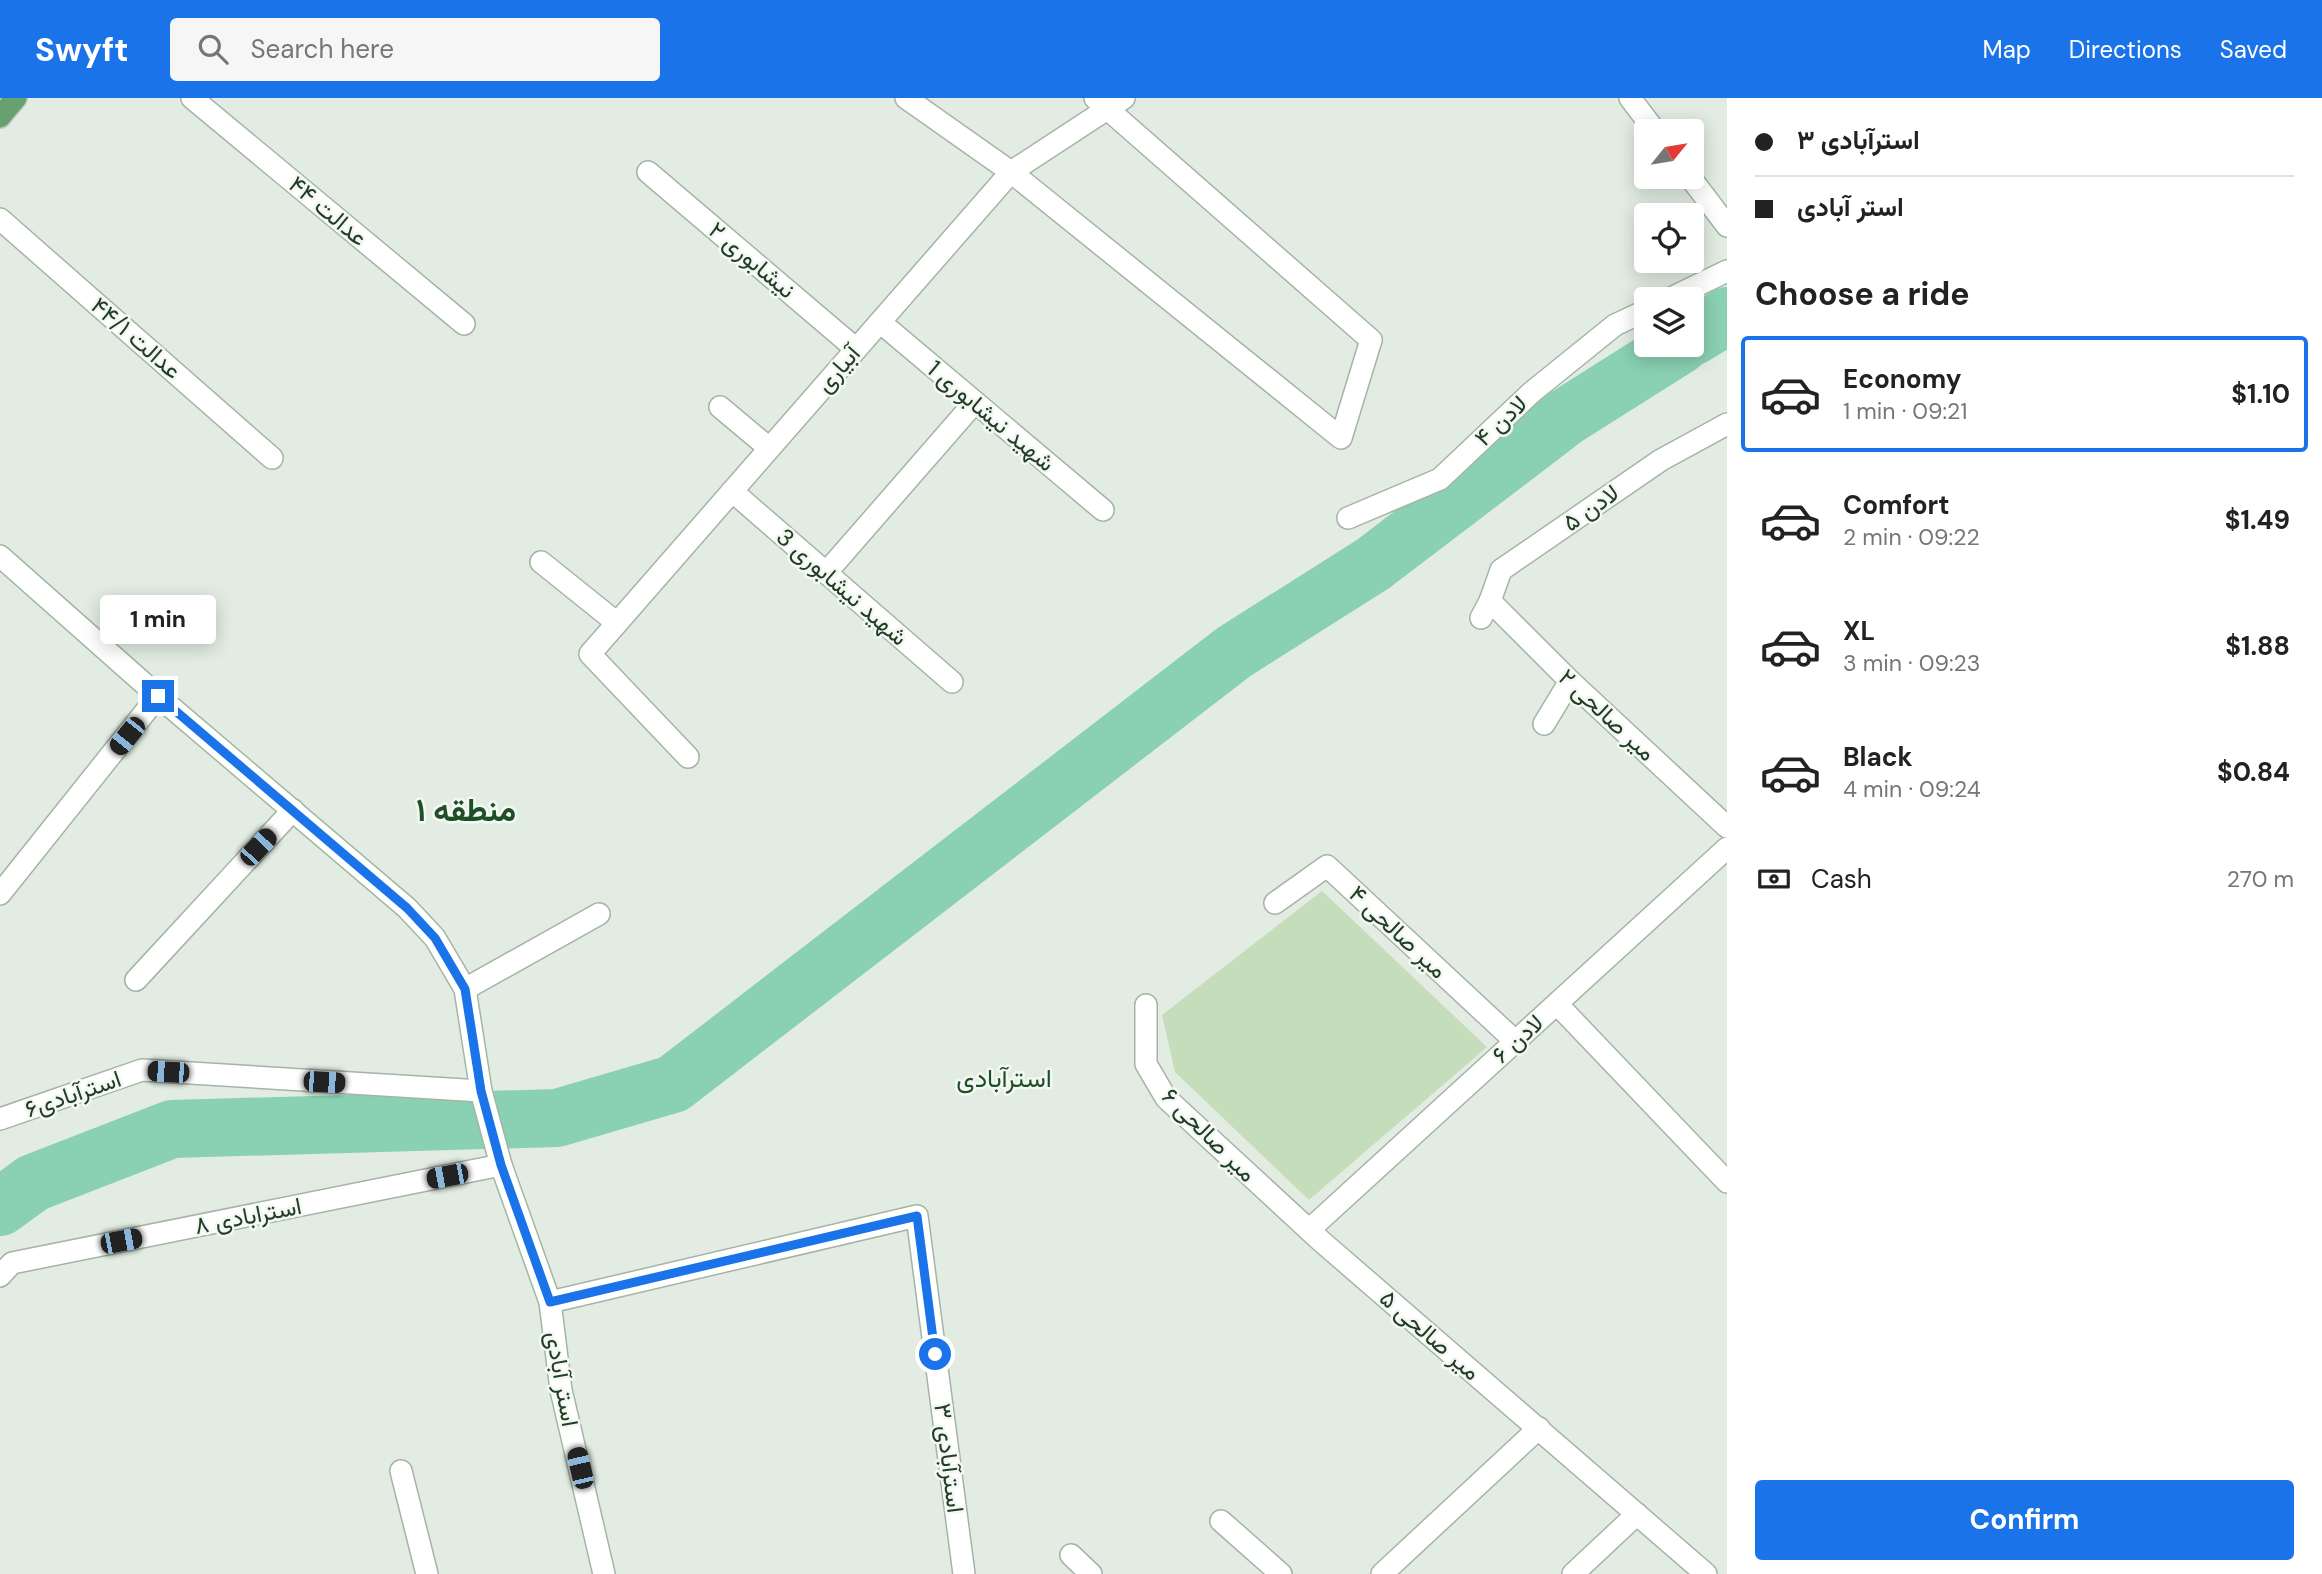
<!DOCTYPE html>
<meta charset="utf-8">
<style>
body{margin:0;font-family:"DM Sans",Vazirmatn,sans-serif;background:#f6f6f6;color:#222;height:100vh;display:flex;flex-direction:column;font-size:26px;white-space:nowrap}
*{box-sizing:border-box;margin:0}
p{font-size:23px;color:#767676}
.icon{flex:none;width:38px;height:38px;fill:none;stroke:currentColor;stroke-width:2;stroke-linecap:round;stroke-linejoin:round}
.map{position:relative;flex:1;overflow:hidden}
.sheet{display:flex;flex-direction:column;background:#fff;width:595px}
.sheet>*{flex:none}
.hud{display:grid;align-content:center;height:154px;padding:0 28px;background:#fff}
.needle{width:46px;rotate:60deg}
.tools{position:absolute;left:1634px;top:21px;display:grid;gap:14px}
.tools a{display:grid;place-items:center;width:70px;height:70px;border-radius:7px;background:#fff;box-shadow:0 4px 18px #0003;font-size:35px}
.end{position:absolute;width:32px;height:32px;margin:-16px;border:9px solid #1a73e8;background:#fff;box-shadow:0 0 0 4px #fff}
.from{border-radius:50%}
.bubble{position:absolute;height:49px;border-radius:7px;background:#fff;box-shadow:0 4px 18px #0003;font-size:23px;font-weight:700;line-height:49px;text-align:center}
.car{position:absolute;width:21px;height:42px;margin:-21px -10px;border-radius:9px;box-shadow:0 0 5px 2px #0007;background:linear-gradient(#222 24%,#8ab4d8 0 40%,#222 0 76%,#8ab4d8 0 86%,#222 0)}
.hud b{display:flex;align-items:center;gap:24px;height:66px;font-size:26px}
.hud b+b{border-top:2px solid #e0e0e0}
.hud i{width:18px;height:18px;background:#222}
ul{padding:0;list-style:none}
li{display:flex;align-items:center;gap:21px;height:116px;margin:0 14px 10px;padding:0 14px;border:4px solid transparent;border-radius:7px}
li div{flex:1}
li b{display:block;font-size:26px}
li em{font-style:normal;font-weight:700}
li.active{border-color:#1a73e8}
li>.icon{width:63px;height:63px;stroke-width:1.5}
h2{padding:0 28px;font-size:32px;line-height:84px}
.pay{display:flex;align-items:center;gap:18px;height:77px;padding:0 28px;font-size:26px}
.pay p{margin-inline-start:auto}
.button{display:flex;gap:14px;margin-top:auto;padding:14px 28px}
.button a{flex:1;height:80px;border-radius:7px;background:#1a73e8;color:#fff;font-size:28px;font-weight:700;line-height:80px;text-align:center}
header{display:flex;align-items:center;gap:42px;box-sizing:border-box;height:98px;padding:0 35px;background:#1a73e8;color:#fff}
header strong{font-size:33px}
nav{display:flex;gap:38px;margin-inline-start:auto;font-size:24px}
.search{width:490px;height:63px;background:#f6f6f6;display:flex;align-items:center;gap:18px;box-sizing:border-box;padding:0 24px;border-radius:7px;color:#767676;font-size:26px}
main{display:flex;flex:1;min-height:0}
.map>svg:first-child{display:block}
.green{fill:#c5ddbb}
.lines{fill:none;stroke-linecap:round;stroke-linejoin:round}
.river{stroke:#8ad0b3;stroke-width:58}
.street-casing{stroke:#a5b4a6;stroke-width:24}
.secondary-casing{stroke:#a0b8a2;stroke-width:24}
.primary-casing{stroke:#c1c9c2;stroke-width:24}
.street{stroke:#fff;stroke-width:21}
.secondary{stroke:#fff;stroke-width:21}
.primary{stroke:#67a170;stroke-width:21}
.route{stroke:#1a73e8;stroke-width:9}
.labels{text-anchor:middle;stroke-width:5;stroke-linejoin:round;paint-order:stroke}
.street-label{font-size:24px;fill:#223d26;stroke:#f3f8f2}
.neighbourhood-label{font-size:26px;fill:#1e4f27;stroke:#f3f8f2}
.district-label{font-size:32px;font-weight:bold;fill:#1e4f27;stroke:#f3f8f2}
</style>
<header>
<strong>Swyft</strong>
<div class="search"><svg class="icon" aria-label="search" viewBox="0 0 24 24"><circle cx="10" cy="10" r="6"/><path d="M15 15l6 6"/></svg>Search here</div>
<nav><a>Map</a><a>Directions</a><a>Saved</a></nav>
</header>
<main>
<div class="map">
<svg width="1727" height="1476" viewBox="0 0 1727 1476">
<rect width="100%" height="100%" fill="#e2ece2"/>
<polygon class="green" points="1322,793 1487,949 1309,1102 1175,974 1162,917"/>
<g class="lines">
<g class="river">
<polyline points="1692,239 1727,218"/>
<polyline points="0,1109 33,1085 172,1031 557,1020 673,986 1234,554 1373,466 1566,319 1680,247"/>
</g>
<g class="street-casing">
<g id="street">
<polyline points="192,0 464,226"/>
<polyline points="906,0 1011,74 1341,340 1371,242 1095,0"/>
<polyline points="648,74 856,251"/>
<polyline points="0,121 272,360"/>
<polyline points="1669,201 1727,173"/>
<polyline points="880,224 1103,412"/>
<polyline points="720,309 769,350"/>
<polyline points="732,393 952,584"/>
<polyline points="1348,420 1440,381 1532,294 1615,227 1647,212"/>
<polyline points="541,464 617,525"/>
<polyline points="826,475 975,304"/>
<polyline points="1490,503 1570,583 1727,729"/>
<polyline points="1481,520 1490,503 1501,472 1661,362 1727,326"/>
<polyline points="1544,626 1570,583"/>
<polyline points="688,659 590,556 1011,74 1124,0"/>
<polyline points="0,796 158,598"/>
<polyline points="1275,805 1327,768 1516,944"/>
<polyline points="136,882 293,712"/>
<polyline points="465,891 599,816"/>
<polyline points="1557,906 1727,1084"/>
<polyline points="1146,907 1146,966 1166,1000 1321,1143 1706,1476"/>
<polyline points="0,1021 142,972 481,993"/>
<polyline points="1309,1132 1727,750"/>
<polyline points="0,1178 12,1165 501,1067"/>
<polyline points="550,1204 917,1118 964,1476"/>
<polyline points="401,1373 427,1476"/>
<polyline points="1221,1423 1281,1476"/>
<polyline points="1071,1457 1091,1476"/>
<polyline points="1382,1476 1539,1330"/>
<polyline points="1573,1476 1637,1416"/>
</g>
</g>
<g class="secondary-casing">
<g id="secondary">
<polyline points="1630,0 1655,33"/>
<polyline points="1690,79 1727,128"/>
<polyline points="0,458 158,598 407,810 435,840 465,891 481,993 501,1067 550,1204 561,1292 604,1476"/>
</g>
</g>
<g class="primary-casing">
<polyline id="primary" points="0,19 16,0"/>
</g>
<use href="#street" class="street"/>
<use href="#secondary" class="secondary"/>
<use href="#primary" class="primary"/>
</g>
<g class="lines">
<polyline class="route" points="158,598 407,810 435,840 465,891 481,993 501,1067 550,1204 917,1118 935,1256"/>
</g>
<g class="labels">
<g class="street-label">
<text transform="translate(328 113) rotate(40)" y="8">۴۴ عدالت</text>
<text transform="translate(752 162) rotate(40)" y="8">نیشابوری ۲</text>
<text transform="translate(136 240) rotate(41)" y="8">۴۴/۱ عدالت</text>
<text transform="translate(838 271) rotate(-49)" y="8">آبیاری</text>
<text transform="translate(991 318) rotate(40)" y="8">شهید نیشابوری 1</text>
<text transform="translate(1501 323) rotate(-43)" y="8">۴ لادن</text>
<text transform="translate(1591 410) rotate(-35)" y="8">۵ لادن</text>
<text transform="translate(842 489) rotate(41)" y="8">شهید نیشابوری 3</text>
<text transform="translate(1607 617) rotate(43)" y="8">۲ میر صالحی</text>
<text transform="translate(1398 834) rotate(43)" y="8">۴ میر صالحی</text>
<text transform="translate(1518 941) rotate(-42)" y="8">۶ لادن</text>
<text transform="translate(73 996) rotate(-19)" y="8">استرآبادی۶</text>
<text transform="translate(1209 1037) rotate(45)" y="8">۶ میر صالحی</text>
<text transform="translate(248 1118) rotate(-11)" y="8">۸ استرابادی</text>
<text transform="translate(1430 1237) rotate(41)" y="8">۵ میر صالحی</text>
<text transform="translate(562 1281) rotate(80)" y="8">استر آبادی</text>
<text transform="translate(949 1360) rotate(83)" y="8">استرآبادی ۳</text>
</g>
<g class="neighbourhood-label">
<text x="1004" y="989">استرآبادی</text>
</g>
<g class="district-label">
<text x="466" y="723">منطقه ۱</text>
</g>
</g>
</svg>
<div class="tools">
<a><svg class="needle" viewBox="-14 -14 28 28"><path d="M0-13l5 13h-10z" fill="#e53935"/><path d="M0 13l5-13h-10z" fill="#767676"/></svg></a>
<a><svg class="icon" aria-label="locate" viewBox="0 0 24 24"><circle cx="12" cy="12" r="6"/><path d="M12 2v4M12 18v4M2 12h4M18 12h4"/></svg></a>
<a><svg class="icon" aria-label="layers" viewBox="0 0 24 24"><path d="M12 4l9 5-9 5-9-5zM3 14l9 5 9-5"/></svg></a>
</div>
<i class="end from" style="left:935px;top:1256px"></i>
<i class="end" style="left:158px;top:598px"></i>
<div class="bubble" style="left:100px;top:497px;width:116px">1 min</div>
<i class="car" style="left:127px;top:638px;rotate:219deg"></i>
<i class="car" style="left:258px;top:749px;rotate:43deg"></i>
<i class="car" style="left:168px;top:974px;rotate:273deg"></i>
<i class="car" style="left:324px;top:984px;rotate:93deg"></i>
<i class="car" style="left:447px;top:1078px;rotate:259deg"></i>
<i class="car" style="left:121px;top:1143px;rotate:79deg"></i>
<i class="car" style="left:580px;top:1370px;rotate:347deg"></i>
</div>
<section class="sheet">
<div class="hud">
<b><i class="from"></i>استرآبادی ۳</b>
<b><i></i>استر آبادی</b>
</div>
<h2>Choose a ride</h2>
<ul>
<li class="active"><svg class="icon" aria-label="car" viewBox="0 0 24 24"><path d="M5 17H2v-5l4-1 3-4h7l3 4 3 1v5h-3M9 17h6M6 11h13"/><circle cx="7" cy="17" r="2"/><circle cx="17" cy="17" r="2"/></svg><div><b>Economy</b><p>1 min · 09:21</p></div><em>$1.10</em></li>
<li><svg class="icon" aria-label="car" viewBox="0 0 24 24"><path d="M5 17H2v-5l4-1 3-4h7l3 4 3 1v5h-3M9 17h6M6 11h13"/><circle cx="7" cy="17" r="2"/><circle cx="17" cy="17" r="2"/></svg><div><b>Comfort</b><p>2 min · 09:22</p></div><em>$1.49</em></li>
<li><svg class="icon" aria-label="car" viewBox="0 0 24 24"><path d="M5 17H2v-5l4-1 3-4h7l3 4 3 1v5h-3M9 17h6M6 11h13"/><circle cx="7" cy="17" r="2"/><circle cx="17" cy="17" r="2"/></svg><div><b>XL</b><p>3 min · 09:23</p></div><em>$1.88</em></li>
<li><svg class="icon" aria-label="car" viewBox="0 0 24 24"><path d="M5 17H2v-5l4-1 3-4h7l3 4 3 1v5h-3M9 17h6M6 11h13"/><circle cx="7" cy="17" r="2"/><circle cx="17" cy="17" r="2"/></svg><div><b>Black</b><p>4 min · 09:24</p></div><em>$0.84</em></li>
</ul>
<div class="pay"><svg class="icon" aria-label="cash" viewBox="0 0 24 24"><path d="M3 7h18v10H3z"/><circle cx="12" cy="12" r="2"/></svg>Cash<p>270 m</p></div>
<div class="button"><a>Confirm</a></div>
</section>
</main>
